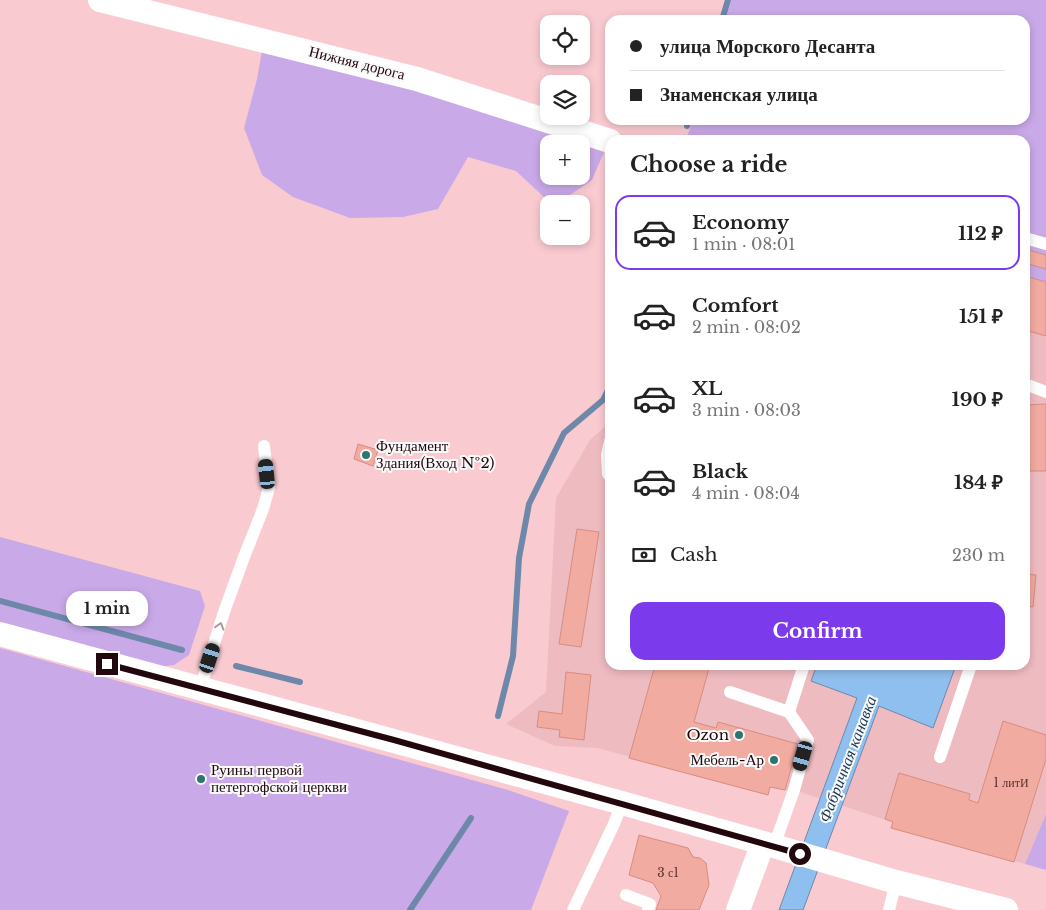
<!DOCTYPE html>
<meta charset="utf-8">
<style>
body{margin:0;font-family:"Libre Baskerville",serif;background:#f2f2f2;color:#222;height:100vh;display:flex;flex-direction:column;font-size:19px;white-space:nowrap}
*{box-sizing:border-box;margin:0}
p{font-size:16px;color:#767676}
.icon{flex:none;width:28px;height:28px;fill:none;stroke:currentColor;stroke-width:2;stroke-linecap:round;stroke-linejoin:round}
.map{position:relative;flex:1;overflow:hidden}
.sheet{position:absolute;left:605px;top:135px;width:425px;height:535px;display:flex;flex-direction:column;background:#fff;border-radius:15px;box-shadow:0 2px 8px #0003}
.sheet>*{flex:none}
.banner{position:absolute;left:605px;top:15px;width:425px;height:110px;border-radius:15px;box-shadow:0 2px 8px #0003;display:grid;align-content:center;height:110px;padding:0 25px;background:#fff}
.tools{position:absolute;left:540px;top:15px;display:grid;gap:10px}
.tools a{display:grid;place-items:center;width:50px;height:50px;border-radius:10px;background:#fff;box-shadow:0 2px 8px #0003;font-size:25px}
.end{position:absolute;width:22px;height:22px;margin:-11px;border:6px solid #22070d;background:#fff;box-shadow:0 0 0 2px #fff}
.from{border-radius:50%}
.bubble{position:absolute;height:35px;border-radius:15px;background:#fff;box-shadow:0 2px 8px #0003;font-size:16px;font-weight:700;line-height:35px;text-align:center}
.car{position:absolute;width:15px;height:30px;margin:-15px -8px;border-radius:6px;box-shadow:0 0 4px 1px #0007;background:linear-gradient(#222 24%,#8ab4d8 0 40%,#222 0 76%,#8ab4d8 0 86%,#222 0)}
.banner b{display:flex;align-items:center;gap:18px;height:48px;font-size:19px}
.banner b+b{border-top:1px solid #e0e0e0}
.banner i{width:12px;height:12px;background:#222}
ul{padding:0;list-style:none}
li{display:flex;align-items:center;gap:15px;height:75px;margin:0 10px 8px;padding:0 15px;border:2px solid transparent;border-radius:15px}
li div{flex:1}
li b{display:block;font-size:19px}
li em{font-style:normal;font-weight:700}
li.on{border-color:#7c3aed}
li>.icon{width:45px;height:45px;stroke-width:1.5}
h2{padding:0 25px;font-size:22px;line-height:60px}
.pay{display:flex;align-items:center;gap:12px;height:55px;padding:0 25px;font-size:19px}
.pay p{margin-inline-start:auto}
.cta{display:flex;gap:10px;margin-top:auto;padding:10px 25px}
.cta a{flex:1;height:58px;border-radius:15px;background:#7c3aed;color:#fff;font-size:20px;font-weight:700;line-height:58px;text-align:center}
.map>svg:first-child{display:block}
.built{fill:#eebbc1}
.green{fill:#caa9e8}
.water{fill:#8fbfee;stroke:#6e88aa}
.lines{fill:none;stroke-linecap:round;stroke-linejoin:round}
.stream{stroke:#6e88aa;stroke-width:6}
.building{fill:#f2aba1;stroke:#d68d82}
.service{stroke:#fff;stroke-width:12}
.minor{stroke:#fff;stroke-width:24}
.oneway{stroke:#a79c9e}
.route{stroke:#22070d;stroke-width:6}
.poi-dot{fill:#2d7670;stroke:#f9f9f9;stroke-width:2}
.labels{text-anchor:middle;stroke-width:4;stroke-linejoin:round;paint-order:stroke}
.number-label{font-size:12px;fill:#563032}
.street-label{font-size:15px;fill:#22070d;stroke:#f9f9f9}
.poi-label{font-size:15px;fill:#22070d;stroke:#f9f9f9;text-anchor:start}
.water-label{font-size:16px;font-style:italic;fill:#163958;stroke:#f9f9f9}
</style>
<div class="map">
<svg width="1046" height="910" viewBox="0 0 1046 910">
<rect width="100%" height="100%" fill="#facad1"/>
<polygon class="built" points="1025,276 1046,282 1046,814 1025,864 891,828 892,822 794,790 785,790 770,787 768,795 598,748 555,746 506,724 546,692 556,498 590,440 610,422 610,665 1025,665"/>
<g class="green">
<polygon points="731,0 1046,0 1046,282 1025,276 1025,140 689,140 687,137 693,120 1025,120 1025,20 725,20"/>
<polygon points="263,45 457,99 581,144 549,144 549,176 581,176 581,144 604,152 592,180 570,195 547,200 516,171 468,157 438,209 403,217 350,218 293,197 262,175 244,128 257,79"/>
<polygon points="0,537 200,591 205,606 189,655 174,665 158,667 0,624"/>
<polygon points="0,648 508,790 569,811 531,910 0,910"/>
<polygon points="1046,814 1046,870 1025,864"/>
</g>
<polygon class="water" points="817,665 956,665 933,728 879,706 803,910 779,910 857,698 811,681"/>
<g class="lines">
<g class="stream">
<polyline points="722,20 728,0"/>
<polyline points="687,126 689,120"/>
<polyline points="0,601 182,650"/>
<polyline points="236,666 300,682"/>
<polyline points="498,716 513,656 519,558 529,504 564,433 603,400 610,386"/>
<polyline points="410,910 471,818"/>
</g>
</g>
<g class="building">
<polygon points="1025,249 1046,255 1046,269 1025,263"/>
<polygon points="1025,276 1046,282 1046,336 1025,330"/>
<polygon points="1046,404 1046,471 1025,471 1025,405"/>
<polygon points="358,444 378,450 373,466 354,459"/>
<polygon points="577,529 599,532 581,647 559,644"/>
<polygon points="1025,574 1036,575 1033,607 1025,606"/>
<polygon points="655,665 710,665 694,722 716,728 718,722 798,744 785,790 770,787 768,795 629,758"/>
<polygon points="566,672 591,675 584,740 559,737 560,730 537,727 539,711 562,714"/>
<polygon points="1003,721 1046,735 1046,759 1014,862 891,828 893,822 885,819 899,773 970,794 969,800 978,803"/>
<polygon points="639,835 688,848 693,857 700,858 706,863 709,885 699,910 656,910 661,896 653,883 629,875"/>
</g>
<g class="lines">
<g class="service">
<polyline points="1025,238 1046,244"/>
<polyline points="1025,384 1046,392"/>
<polyline points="610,441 607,455 608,474 610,476"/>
<polyline points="200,689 224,612 244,557 263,509 269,488 264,446"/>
<polyline points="730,692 789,712 804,665"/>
<polyline points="940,757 971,665"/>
<polyline points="774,846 794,790 808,740 789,712"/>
<polyline points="626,895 650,904 648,910"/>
<polyline points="573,910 614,824 622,803"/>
<polyline points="889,910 896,882"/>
</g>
<g class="minor">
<polyline points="100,0 417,79 610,141"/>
<polyline points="0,634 622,803 774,846 896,882 1006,910"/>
<polyline points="738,910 763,843"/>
</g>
</g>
<defs><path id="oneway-chevron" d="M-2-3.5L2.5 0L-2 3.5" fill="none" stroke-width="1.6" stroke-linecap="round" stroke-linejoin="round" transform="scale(1.25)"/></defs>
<use class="oneway" href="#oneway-chevron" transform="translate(220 626) rotate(-73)"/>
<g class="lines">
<polyline class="route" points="107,664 394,740 800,854"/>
</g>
<g class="poi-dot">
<circle cx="366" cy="455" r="5"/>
<circle cx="739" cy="735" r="5"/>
<circle cx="774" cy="760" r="5"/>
<circle cx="201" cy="779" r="5"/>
</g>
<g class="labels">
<g class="number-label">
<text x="1011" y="787">1 литИ</text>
<text x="668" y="877">3 с1</text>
</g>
<g class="street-label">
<text transform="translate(357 63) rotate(14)" y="5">Нижняя дорога</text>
</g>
<g class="poi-label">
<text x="376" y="451">Фундамент<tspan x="376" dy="17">Здания(Вход №2)</tspan></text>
<text x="729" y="740" text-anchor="end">Ozon</text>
<text x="764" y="765" text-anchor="end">Мебель-Ар</text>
<text x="211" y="775">Руины первой<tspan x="211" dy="17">петергофской церкви</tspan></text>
</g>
<g class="water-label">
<text transform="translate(847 759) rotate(-69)" y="6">Фабричная канавка</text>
</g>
</g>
</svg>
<div class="tools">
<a><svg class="icon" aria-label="locate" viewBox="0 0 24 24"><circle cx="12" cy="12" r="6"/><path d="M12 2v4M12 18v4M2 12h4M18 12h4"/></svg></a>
<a><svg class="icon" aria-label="layers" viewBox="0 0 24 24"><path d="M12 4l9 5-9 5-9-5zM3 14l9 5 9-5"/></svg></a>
<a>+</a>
<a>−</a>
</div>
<i class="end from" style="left:800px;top:854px"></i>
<i class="end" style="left:107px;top:664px"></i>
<div class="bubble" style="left:66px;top:591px;width:82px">1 min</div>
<i class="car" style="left:267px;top:474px;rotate:354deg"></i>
<i class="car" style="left:210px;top:658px;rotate:18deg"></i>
<i class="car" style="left:803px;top:756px;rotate:196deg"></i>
<div class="banner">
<b><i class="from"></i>улица Морского Десанта</b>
<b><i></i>Знаменская улица</b>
</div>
<section class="sheet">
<h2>Choose a ride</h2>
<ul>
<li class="on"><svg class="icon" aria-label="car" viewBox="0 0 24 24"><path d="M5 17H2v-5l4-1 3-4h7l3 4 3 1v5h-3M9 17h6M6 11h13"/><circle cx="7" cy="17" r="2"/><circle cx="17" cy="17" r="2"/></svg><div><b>Economy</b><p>1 min · 08:01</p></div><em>112 ₽</em></li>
<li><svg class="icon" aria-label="car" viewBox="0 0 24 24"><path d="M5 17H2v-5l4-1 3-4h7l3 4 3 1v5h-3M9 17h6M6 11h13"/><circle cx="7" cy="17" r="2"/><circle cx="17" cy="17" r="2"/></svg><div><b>Comfort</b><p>2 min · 08:02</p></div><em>151 ₽</em></li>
<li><svg class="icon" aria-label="car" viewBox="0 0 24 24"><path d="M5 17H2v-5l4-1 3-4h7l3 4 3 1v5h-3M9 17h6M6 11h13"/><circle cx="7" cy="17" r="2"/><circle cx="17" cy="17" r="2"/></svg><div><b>XL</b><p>3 min · 08:03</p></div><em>190 ₽</em></li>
<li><svg class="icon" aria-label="car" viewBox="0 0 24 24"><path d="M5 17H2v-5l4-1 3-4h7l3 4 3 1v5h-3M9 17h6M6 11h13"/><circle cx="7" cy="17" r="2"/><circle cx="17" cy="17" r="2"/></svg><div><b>Black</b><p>4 min · 08:04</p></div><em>184 ₽</em></li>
</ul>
<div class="pay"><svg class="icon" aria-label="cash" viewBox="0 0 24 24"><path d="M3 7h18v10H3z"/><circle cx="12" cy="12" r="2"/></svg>Cash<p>230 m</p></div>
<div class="cta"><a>Confirm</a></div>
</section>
</div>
